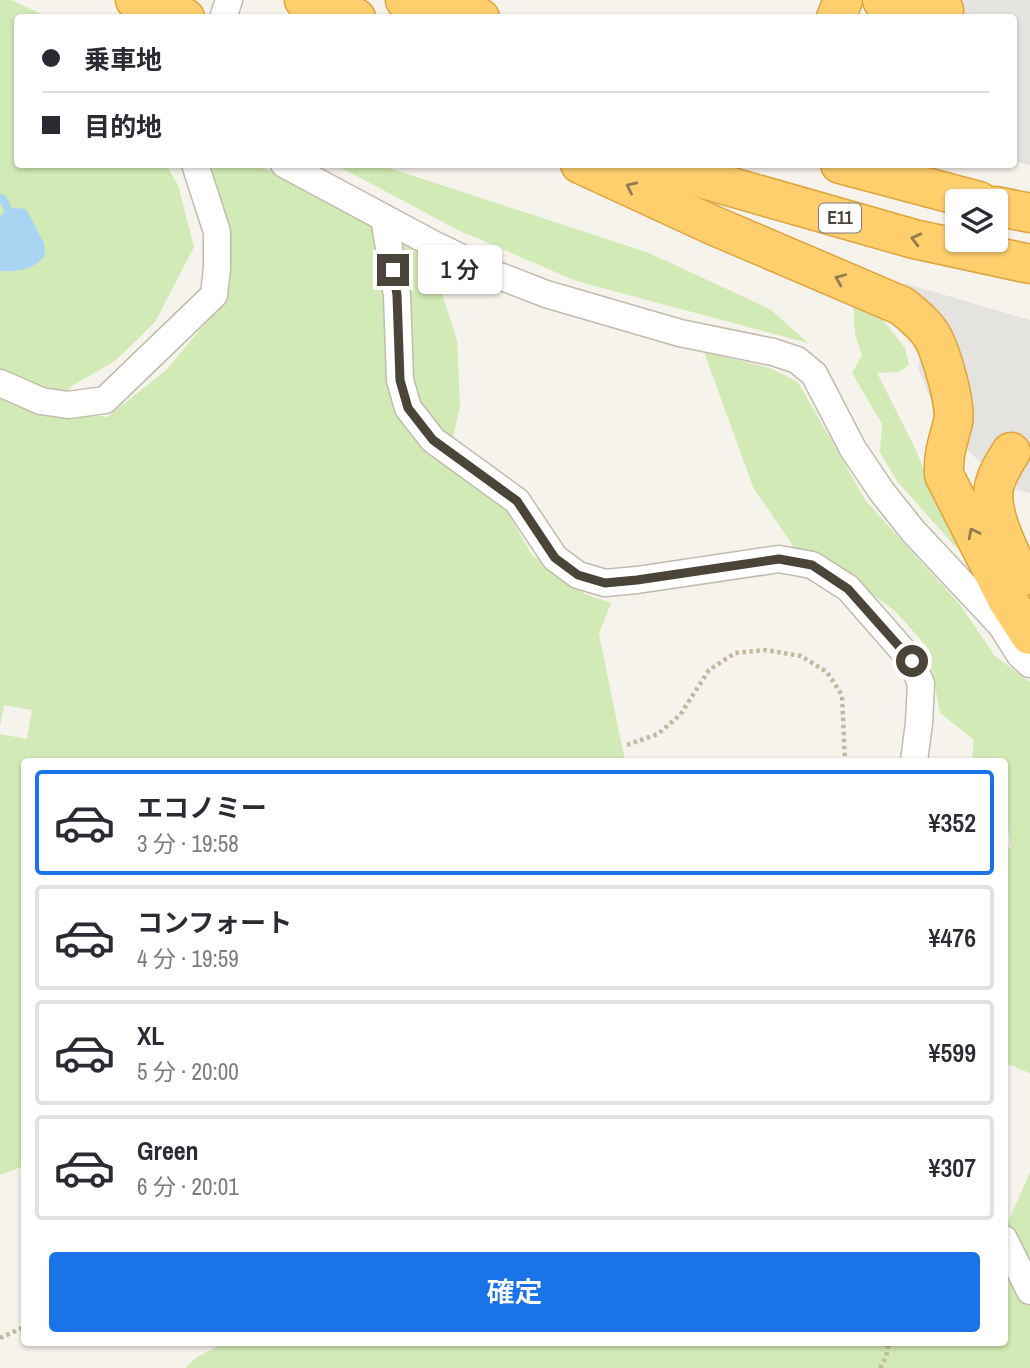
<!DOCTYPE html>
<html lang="ja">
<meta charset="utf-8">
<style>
body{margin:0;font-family:"Archivo Narrow","Noto Sans JP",sans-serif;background:#f7f7f7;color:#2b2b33;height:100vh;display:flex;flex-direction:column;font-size:26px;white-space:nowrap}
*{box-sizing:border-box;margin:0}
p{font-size:23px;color:#7c7c81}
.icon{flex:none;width:38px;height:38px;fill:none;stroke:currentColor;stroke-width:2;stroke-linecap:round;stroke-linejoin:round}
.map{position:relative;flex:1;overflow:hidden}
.details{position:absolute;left:21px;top:758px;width:987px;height:588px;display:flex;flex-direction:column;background:#fff;border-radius:7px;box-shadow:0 2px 5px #0004}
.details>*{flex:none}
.top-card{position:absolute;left:14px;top:14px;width:1003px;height:154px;border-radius:7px;box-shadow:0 2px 5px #0004;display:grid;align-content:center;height:154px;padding:0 28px;background:#fff}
.tools{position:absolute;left:945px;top:189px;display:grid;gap:14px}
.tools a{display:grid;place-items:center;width:63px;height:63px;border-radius:7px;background:#fff;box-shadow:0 2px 5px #0004;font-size:35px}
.end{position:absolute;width:32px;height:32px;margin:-16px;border:9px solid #4b4439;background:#fff;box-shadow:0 0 0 4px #fff}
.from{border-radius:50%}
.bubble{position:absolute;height:49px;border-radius:7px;background:#fff;box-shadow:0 2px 5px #0004;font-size:23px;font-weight:600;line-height:49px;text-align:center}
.top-card b{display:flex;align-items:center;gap:24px;height:66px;font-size:26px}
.top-card b+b{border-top:2px solid #e1e1e2}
.top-card i{width:18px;height:18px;background:#2b2b33}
ul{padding:12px 0 0;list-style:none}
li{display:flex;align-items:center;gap:21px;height:105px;margin:0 14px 10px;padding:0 14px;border:4px solid #e1e1e2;border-radius:7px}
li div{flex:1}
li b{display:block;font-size:26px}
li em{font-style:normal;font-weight:600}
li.active{border-color:#1a73e8}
li>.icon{width:63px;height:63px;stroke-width:1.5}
.button{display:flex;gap:14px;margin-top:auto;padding:14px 28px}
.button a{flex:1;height:80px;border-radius:7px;background:#1a73e8;color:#fff;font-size:28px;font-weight:600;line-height:80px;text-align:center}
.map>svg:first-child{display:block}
.green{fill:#d2eab5}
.parking{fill:#e5e3e0}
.water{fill:#a9d4f2}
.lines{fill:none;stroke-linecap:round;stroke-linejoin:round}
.stream{stroke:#a9d4f2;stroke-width:8}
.street-casing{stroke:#c2bbae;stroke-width:29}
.highway-casing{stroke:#e0a43c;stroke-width:41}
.path{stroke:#c4b79f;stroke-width:4.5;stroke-dasharray:3.5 3.5;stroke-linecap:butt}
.street{stroke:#fff;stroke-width:26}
.highway{stroke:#ffcf6e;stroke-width:38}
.oneway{stroke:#937c4e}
.route{stroke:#4b4439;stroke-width:9}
.labels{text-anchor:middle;stroke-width:7;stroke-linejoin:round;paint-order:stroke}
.shield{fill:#fff;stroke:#817c74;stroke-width:2}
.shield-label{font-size:18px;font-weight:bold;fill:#4b4439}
</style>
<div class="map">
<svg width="1030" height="1368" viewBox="0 0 1030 1368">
<rect width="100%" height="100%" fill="#f6f3ec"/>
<g class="green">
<path d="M0,0H11L48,17L18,18V164L166,165L178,185L194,247L155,322L115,361L70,387L60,411L107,417L165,371L218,309L209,188L214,165H252L273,171L431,260L457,340L460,406L447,464L505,508L532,555L585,594L611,603L599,634L625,761H24V1166L0,1175V734L27,739L32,710L4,705L0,727V271C19,272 32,270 45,256L6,209L0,217Z"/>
<polygon points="336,165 380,165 649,253 770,309 808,343 576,281 458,230"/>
<polygon points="853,303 865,304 884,321 905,348 909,365 898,372 877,373 914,446 959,551 897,481 880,452 882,424 852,373 862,355 855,334"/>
<polygon points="704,352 770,368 798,382 866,501 961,606 994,655 1030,682 1030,1073 1005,1063 1005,846 1011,848 1005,808 1004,761 972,761 974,740 940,713 928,648 896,612 850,577 797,552 753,487"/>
<polygon points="1030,1172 1030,1368 185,1368 197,1357 227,1342 1004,1342 1005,1229"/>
</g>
<g class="parking">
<polygon points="909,0 1030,0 1030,165 1013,161 1013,18 896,18"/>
<polygon points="904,283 1030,320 1030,493 1016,490 1019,473 979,461 960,443 938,417 918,368 921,352"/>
</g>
<path class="water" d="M15,208L26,209L44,243L45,256C32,270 19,272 0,271V217L6,209Z"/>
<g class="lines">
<polyline class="stream" points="0,198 3,199 12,217"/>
<g class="street-casing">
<g id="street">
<polyline points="223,18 229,0"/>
<polyline points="284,164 433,244 497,275 546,294 680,333 773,352 797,360 814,374 853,449 882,492 913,531 1001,625 1020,655 1030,664"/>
<polyline points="384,218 397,295 400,380 408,408 433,440 517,501 555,558 578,575 605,583 637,580 779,559 812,565 848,588 912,661 921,684 919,723 914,761"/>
<polyline points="0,383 41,401 68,405 105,400 214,295 217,268 217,232 195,164"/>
<polyline points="1004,1239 1030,1291"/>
</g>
</g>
<g class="highway-casing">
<g id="highway">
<polyline points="135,0 185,18"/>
<polyline points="304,0 356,18"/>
<polyline points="405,0 480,18"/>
<path d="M882,0C894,20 924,12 944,10"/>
<polyline points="836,18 843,0"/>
<path d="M580,164L710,224L902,306C913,315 926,325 933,338C941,353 957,405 953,422C948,443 943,453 944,475L1008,601L1030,635"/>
<polyline points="651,164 914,239 1030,264"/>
<polyline points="840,164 979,201"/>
<polyline points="996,206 1030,213"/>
<path d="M1011,452C1004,463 997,474 994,487C989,514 1010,552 1021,577"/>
</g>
</g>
<g class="path">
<polyline points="627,745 658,734 680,715 709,670 735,653 766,650 801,656 827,672 842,695 845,761"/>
<polyline points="0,1338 24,1327"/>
<polyline points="880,1368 886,1357 889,1342"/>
</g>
<use href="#street" class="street"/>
<use href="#highway" class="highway"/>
</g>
<defs><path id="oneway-chevron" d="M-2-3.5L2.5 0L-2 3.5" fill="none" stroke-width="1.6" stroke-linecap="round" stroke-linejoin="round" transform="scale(1.75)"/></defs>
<g class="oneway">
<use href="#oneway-chevron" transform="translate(631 187) rotate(-155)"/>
<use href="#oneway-chevron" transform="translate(916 239) rotate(-166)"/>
<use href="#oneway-chevron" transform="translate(840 279) rotate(-157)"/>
<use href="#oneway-chevron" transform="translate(973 533) rotate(-117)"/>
</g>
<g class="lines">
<polyline class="route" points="393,270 397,295 400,380 408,408 433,440 517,501 555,558 578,575 605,583 637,580 779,559 812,565 848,589 912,661"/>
</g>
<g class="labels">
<rect class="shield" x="819" y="203.5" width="42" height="29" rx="5"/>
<g class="shield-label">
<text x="840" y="224">E11</text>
</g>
</g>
</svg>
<div class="tools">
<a><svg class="icon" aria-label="layers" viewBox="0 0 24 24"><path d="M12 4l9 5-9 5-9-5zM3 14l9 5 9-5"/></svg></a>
</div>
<i class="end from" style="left:912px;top:661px"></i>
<i class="end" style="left:393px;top:270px"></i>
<div class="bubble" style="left:418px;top:245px;width:84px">1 分</div>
<div class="top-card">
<b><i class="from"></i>乗車地</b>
<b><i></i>目的地</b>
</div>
<section class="details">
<ul>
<li class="active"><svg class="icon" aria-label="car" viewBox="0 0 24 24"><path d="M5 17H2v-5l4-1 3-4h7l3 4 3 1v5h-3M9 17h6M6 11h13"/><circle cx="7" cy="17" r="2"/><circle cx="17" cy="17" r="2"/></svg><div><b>エコノミー</b><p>3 分 · 19:58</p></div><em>¥352</em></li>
<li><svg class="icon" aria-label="car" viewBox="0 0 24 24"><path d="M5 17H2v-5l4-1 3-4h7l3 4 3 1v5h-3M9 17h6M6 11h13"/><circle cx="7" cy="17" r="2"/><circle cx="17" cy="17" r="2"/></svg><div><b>コンフォート</b><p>4 分 · 19:59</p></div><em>¥476</em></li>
<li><svg class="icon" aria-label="car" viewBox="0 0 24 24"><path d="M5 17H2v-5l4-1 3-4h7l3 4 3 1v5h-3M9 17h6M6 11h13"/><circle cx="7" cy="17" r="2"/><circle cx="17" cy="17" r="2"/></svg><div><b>XL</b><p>5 分 · 20:00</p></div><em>¥599</em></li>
<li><svg class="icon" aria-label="car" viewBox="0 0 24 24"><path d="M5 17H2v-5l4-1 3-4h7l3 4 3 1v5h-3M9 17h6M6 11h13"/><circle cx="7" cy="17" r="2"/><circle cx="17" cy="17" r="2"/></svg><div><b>Green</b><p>6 分 · 20:01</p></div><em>¥307</em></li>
</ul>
<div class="button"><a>確定</a></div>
</section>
</div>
